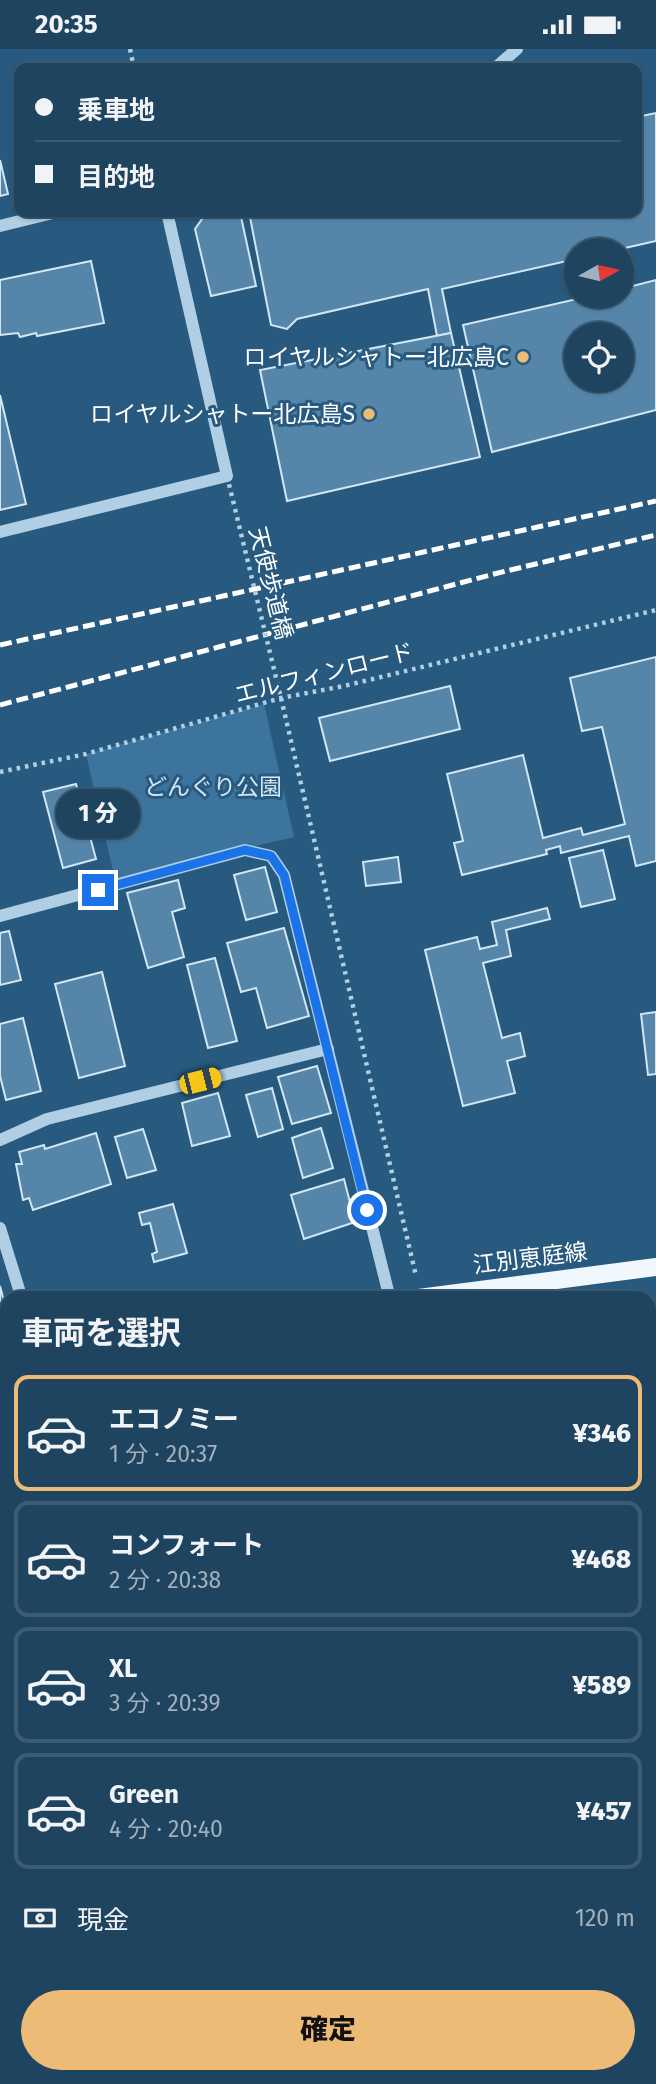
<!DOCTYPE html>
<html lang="ja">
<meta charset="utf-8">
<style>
body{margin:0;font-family:"Fira Sans","Noto Sans JP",sans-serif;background:#264b65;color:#f1f3f6;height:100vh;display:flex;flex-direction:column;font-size:26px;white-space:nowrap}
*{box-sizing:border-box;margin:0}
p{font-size:23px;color:#a1b0bd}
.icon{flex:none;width:38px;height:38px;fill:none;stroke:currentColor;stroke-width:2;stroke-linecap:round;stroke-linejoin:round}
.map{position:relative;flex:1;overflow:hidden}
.drawer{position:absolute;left:0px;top:1242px;width:656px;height:793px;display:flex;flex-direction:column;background:#1e445f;border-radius:21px 21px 0 0;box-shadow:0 2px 5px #0004,0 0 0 2px #3c5c74}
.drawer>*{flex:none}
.top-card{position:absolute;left:14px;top:14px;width:628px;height:154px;border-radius:14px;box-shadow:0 2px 5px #0004,0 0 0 2px #3c5c74;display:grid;align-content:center;height:154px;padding:0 21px;background:#1e445f}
.needle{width:46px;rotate:82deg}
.buttons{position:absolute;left:564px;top:189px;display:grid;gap:14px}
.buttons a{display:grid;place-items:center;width:70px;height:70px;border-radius:50%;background:#1e445f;box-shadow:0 2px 5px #0004,0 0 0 2px #3c5c74;font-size:35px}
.end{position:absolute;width:32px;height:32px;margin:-16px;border:9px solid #1a73e8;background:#fff;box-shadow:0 0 0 4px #fff}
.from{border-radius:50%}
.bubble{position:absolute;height:49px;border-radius:24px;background:#1e445f;box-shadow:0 2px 5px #0004,0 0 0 2px #3c5c74;font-size:23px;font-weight:800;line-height:49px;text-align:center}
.car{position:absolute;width:21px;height:42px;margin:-21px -10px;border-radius:9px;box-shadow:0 0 5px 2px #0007;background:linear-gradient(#f5c518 24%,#345 0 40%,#f5c518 0 76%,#345 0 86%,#f5c518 0)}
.top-card b{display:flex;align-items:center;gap:24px;height:66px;font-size:26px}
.top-card b+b{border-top:2px solid #3c5c74}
.top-card i{width:18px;height:18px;background:#f1f3f6}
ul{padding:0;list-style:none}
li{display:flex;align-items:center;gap:21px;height:116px;margin:0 14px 10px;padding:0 7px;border:4px solid #3c5c74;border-radius:14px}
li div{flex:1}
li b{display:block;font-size:26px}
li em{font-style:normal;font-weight:800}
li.current{border-color:#ecbb76}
li>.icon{width:63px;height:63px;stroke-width:1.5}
h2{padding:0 21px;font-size:32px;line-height:84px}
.pay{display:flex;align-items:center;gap:18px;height:77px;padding:0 21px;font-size:26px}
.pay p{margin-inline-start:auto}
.cta{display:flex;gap:14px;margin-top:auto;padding:14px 21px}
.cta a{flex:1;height:80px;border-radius:42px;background:#ecbb76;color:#111;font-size:28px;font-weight:800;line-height:80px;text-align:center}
.status{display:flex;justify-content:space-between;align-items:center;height:49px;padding:0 35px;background:#1e445f;direction:ltr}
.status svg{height:19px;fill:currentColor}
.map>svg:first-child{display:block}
.green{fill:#3d749d}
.building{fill:#5586aa;stroke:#d2e6f4;stroke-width:2;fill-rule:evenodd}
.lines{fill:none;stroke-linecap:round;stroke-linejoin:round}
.path{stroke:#b0cfe5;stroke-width:4.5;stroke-dasharray:3.5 5;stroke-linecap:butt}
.minor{stroke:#b0cfe5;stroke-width:12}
.major{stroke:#f0f7fd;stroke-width:18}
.rail{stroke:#fff;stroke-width:5;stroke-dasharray:12 5;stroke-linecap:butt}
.path-bridge{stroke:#b0cfe5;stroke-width:4.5;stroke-dasharray:3.5 5;stroke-linecap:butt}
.route{stroke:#1a73e8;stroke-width:9}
.poi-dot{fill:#ecbb76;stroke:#285a7f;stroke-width:2.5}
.labels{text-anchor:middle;stroke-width:6;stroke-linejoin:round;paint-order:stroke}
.poi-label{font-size:23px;fill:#fff;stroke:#285a7f;text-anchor:end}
.street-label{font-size:23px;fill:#fff;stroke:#285a7f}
.park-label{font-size:23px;fill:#d2e6f4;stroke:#285a7f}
</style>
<div class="status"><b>20:35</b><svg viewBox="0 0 49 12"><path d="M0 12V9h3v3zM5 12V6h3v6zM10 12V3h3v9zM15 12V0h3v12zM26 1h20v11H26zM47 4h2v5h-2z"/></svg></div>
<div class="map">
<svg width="656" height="2035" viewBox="0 0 656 2035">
<rect width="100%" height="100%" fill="#285a7f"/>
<g class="green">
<polygon points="264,655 294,788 115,830 86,705"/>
<polygon points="656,1624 656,1796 649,1798 649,1625"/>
<polygon points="7,1746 7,1885 0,1864 0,1748"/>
</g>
<g class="building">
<polygon points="656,64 656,192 616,201 576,201 576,210 442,240 451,284 437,287 428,240 297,270 287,280 271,276 249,163 637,163 637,68"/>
<polygon points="0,111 8,145 0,147"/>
<polygon points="207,163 240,163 256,237 211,247 195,180"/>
<polygon points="91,212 104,274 37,287 36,284 20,288 18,284 0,286 0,231"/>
<path d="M656,231V361L492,403L463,276L590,247H621V240ZM576,285H621V331H576Z"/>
<polygon points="451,284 480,408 287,452 260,321"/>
<polygon points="0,346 26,455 0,461"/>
<polygon points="656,608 656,812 636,817 629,787 561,804 560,797 546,801 547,805 462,826 454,794 463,792 447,725 523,706 543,789 581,779 583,786 625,775 602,678 582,682 570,629"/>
<polygon points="450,637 460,680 330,712 319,669"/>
<polygon points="76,735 96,810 63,819 43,743"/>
<polygon points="603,801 615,850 581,858 569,809"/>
<polygon points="398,808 401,833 366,837 363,813"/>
<polygon points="265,818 277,863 246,871 234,826"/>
<polygon points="178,831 185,859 172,863 184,908 148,919 127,844"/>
<polygon points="547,859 550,870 506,881 511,907 483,914 502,989 520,984 525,1007 507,1012 515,1044 463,1057 425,901 477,888 480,900 497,896 492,873"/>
<polygon points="284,879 309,967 267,979 256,939 241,943 227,894"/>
<polygon points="9,882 21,931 0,936 0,884"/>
<polygon points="215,909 237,992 208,999 187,916"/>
<polygon points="102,923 125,1017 79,1029 55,935"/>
<polygon points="656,963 656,1025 648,1026 641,965"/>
<polygon points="23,969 41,1042 6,1051 0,1027 0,975"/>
<polygon points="317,1017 331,1064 292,1075 278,1028"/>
<polygon points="272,1039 283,1080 258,1088 246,1046"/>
<polygon points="218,1044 230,1087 192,1097 182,1054"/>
<polygon points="321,1079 333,1119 303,1129 292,1089"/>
<polygon points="143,1080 156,1121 127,1129 115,1088"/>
<polygon points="96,1084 111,1135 33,1161 29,1149 23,1151 16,1115 22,1115 19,1103 44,1096 45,1100"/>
<polygon points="344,1130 355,1173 304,1190 291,1146"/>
<polygon points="173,1155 187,1204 154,1213 152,1205 157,1203 150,1174 142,1176 139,1164"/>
<polygon points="0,1237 7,1264 7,1274 0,1276"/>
<polygon points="649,1399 654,1449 649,1450"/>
<polygon points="656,1466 656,1528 649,1529 649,1467"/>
<polygon points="7,1490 7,1558 0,1563 0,1495"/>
<polygon points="649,1850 655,1876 649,1878"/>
<polygon points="656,1911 656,1960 649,1961 649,1912"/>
<polygon points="7,1949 7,2020 0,2021 0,1951"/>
<polygon points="196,2028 220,2028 221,2035 197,2035"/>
<polygon points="272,2028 306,2028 307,2035 274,2035"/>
<polygon points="353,2028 387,2028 387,2031 370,2035 355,2035"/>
</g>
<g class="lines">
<g class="path">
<polyline points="130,0 134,19"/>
<polyline points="281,649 416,1227"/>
<polyline points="0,723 86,705 281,649 344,637 656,561"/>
</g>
<g class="minor">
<polyline points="495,19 517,0"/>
<polyline points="0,177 57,163"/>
<polyline points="0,483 227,427 167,163"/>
<polyline points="0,867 245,801 271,807 284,826 390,1250"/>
<polyline points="0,1091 47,1070 328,1000"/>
<polyline points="0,1179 22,1250"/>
<polyline points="649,1798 656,1796"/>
<polyline points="0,1864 7,1885"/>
<polyline points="649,2012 656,2011"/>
<polyline points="316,2028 318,2035"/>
<polyline points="571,2035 594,2028"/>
</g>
<g class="major">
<polyline points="411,1250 656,1218"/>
<polyline points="0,1370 7,1366"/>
</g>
<g class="rail">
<polyline points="0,596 656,452"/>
<polyline points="0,656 494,525 656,486"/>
</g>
<polyline class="path-bridge" points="227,427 281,649"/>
</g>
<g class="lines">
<polyline class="route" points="98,841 245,801 271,807 284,826 367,1161"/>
</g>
<g class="poi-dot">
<circle cx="523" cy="308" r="7"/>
<circle cx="369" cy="365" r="7"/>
</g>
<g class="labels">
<g class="poi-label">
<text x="509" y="316">ロイヤルシャトー北広島C</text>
<text x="355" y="373">ロイヤルシャトー北広島S</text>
</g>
<g class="street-label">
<text transform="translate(271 534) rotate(76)" y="8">天使歩道橋</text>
<text transform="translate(324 624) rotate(-14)" y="8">エルフィンロード</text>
<text transform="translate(530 1209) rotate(-7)" y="8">江別恵庭線</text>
</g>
<g class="park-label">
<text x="213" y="746">どんぐり公園</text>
</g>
</g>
</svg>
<div class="buttons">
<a><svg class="needle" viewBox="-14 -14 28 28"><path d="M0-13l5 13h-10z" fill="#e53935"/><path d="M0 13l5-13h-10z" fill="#a1b0bd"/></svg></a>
<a><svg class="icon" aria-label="locate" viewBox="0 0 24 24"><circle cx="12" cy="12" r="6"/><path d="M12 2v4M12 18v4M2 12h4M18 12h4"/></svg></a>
</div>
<i class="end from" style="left:367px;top:1161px"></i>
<i class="end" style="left:98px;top:841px"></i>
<div class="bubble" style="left:56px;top:740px;width:84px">1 分</div>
<i class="car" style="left:200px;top:1032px;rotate:76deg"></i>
<div class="top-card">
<b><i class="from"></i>乗車地</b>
<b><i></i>目的地</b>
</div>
<section class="drawer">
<h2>車両を選択</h2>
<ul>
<li class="current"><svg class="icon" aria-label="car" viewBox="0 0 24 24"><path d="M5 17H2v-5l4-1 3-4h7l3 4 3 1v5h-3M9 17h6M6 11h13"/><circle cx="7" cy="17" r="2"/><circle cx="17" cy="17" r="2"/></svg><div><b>エコノミー</b><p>1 分 · 20:37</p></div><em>¥346</em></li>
<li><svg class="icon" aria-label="car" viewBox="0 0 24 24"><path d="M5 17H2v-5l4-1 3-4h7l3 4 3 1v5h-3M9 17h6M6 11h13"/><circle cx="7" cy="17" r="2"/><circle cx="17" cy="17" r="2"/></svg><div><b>コンフォート</b><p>2 分 · 20:38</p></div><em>¥468</em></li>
<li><svg class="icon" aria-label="car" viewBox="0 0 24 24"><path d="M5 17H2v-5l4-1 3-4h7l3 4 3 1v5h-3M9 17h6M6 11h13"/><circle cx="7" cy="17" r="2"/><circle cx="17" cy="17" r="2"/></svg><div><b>XL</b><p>3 分 · 20:39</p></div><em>¥589</em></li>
<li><svg class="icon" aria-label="car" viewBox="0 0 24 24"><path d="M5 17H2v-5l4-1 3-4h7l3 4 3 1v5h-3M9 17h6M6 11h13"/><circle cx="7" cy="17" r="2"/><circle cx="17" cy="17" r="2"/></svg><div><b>Green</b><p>4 分 · 20:40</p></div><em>¥457</em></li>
</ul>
<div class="pay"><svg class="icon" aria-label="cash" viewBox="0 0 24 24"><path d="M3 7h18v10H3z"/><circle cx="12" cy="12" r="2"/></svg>現金<p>120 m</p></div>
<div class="cta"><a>確定</a></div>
</section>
</div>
